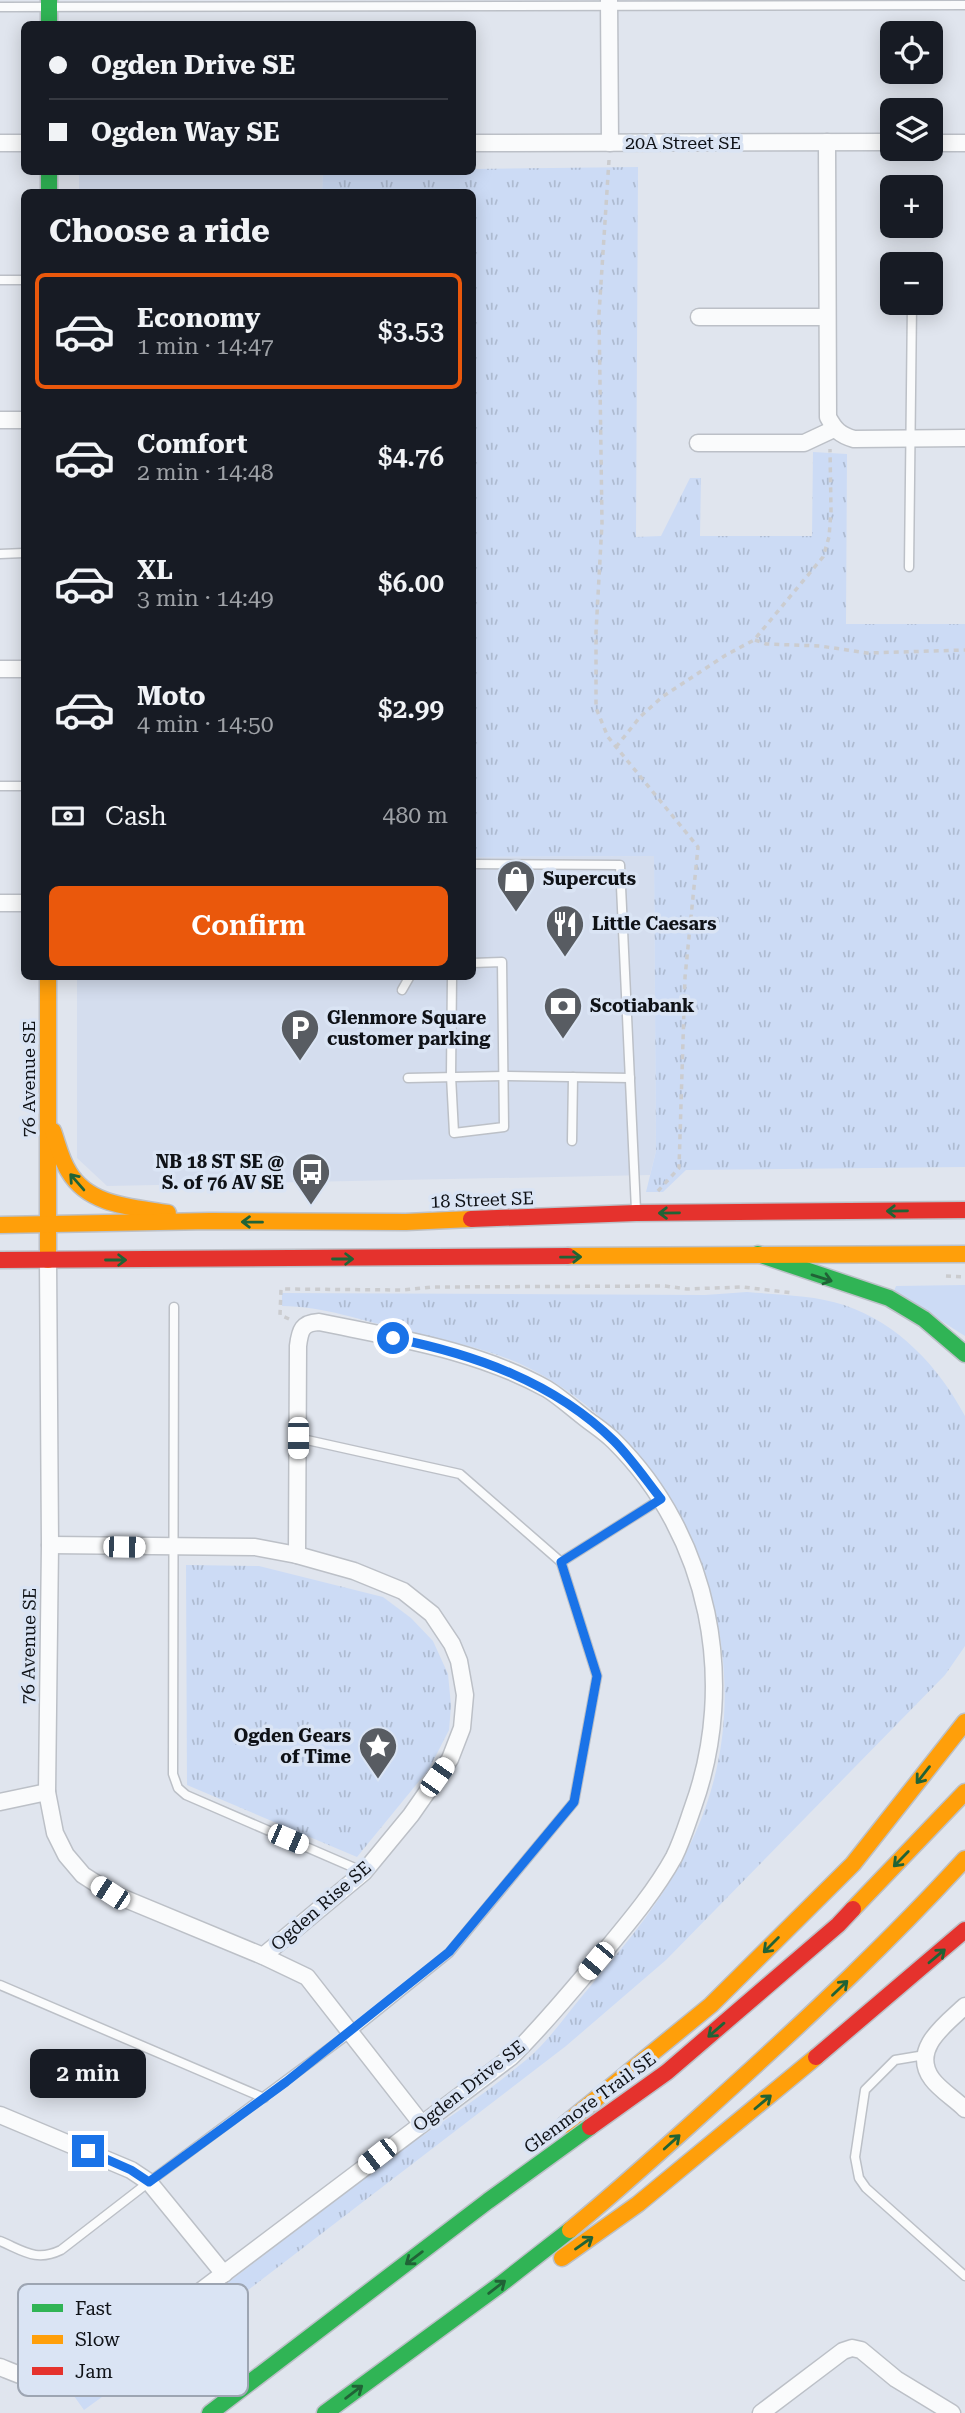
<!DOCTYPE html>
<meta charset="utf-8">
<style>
body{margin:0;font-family:"Roboto Serif",serif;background:#242831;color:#f1f3f6;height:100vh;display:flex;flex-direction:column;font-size:26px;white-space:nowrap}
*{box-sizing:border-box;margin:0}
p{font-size:23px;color:#9ea1a6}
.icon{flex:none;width:38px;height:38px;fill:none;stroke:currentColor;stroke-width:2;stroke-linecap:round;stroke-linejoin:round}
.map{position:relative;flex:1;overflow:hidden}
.sheet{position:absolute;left:21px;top:189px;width:455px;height:791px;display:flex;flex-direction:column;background:#171b24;border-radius:10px;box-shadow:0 4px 18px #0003}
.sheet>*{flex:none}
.hud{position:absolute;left:21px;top:21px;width:455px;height:154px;border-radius:10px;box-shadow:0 4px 18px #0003;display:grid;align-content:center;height:154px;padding:0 28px;background:#171b24}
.tools{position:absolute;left:880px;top:21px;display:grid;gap:14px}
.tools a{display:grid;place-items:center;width:63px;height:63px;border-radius:10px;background:#171b24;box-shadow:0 4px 18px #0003;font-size:35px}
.end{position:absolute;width:32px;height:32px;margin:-16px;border:9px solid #1a73e8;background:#fff;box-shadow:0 0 0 4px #fff}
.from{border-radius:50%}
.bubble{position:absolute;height:49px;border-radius:10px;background:#171b24;box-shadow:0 4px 18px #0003;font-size:23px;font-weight:600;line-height:49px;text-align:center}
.car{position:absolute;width:21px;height:42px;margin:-21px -10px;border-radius:9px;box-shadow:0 0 5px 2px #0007;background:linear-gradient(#fff 24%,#345 0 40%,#fff 0 76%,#345 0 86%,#fff 0)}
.hud b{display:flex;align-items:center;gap:24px;height:66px;font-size:26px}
.hud b+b{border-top:2px solid #363941}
.hud i{width:18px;height:18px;background:#f1f3f6}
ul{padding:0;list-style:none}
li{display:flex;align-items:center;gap:21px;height:116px;margin:0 14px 10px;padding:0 14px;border:4px solid transparent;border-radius:10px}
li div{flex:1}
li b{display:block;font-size:26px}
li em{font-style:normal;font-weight:600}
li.on{border-color:#ea580c}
li>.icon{width:63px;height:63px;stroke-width:1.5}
h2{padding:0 28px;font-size:32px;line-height:84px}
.pay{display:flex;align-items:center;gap:18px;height:77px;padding:0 28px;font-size:26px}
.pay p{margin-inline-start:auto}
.cta{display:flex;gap:14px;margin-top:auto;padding:14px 28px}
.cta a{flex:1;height:80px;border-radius:10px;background:#ea580c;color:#fff;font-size:28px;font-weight:600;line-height:80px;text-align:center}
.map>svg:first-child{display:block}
.built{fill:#d4ddee}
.grass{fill:#ccdbf5}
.park{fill:url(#park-tufts)}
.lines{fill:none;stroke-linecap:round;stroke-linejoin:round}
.lane-casing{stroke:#bcc0c7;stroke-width:11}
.street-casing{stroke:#bcc0c7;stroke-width:19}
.fast-casing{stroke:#bcc0c7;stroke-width:19}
.slow-casing{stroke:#bcc0c7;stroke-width:19}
.jam-casing{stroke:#bcc0c7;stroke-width:19}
.path{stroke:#cbcccf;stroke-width:3.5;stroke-dasharray:5 5;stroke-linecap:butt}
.lane{stroke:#fafbfc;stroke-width:8}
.street{stroke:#fafbfc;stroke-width:16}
.fast{stroke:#30b455;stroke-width:16}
.slow{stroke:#ff9f0a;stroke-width:16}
.jam{stroke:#e5322d;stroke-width:16}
.oneway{stroke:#206336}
.route{stroke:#1a73e8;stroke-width:9}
.labels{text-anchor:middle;stroke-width:7;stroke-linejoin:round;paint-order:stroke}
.street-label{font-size:18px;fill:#0f1217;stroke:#dae4f4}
.poi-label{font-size:18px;font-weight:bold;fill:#0f1217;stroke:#dae4f4;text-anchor:start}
.key{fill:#dae4f4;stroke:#9da5b2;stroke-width:2}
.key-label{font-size:19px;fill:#0f1217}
</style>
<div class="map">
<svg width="965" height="2413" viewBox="0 0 965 2413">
<defs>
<pattern id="park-tufts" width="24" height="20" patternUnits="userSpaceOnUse" patternTransform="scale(1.75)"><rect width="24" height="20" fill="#ccdbf5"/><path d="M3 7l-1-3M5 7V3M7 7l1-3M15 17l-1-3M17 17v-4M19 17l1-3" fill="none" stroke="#aebbd1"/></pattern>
</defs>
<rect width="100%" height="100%" fill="#e0e5ee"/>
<g class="built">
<polygon points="79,172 323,172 322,192 79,192"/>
<polygon points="654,856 656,1151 650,1175 107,1186 77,1158 77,977 472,976 473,857"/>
</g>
<polygon class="grass" points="965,1285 965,1336 894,1291 896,1286"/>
<g class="park">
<polygon points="638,167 636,537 661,536 690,478 701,478 700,536 812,536 813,452 847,454 846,624 965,624 965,1167 686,1170 663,1192 646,1192 656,1151 654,856 473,857 472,192 322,192 323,172 472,172 473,169"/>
<path d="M747,1292C779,1295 814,1295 844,1305C898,1323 939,1367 965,1416V1646L963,1649L945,1675L666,1960L566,2046L226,2307L84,2410L74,2396L90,2387L412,2143C451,2116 490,2090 526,2060C548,2042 565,2016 583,1995C634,1934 679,1883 706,1806C762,1646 688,1459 542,1375C500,1350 450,1342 402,1330C364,1321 322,1306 282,1306V1293L705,1295Z"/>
<polygon points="186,1565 259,1566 383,1597 411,1618 433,1641 448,1674 451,1706 449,1730 429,1769 357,1857 187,1785"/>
</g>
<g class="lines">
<g class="lane-casing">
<g id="lane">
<polyline points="0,7 965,5"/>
<polyline points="0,280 24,280"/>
<polyline points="0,554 24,553"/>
<polyline points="909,567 912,303"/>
<polyline points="0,786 24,786"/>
<polyline points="472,864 620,865 636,1210"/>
<polyline points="452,976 451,1076 454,1133 504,1127 502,962 472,963"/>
<polyline points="402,990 410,976"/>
<polyline points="408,1078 504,1076 630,1078"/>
<polyline points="572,1141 573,1077"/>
<polyline points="174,1307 173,1774 178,1788 186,1795 364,1872"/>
<polyline points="561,1562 661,1499"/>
<polyline points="0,1985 264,2098"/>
<polyline points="925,2055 895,2060 865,2090 855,2157 859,2178 866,2188 965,2276"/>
<path d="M0,2241C24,2251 36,2262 61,2250L149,2182L351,2032L449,1953L574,1802L597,1676L561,1562L460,1474L298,1438"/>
</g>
</g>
<g class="street-casing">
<g id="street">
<polyline points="609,0 610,143"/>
<path d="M827,142L828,417C835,430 840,435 854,439L965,438"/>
<polyline points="0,143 24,143"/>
<polyline points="472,143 892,142"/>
<polyline points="931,143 965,143"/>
<polyline points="699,317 826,317"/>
<polyline points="0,420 24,420"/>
<polyline points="698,443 804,443 834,429"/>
<polyline points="0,669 24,669"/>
<polyline points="0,903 24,903"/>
<polyline points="48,1260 50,1545 47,1792 55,1833 66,1855 83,1875 111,1893 263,1956 307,1977 421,2123"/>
<polyline points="50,1545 255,1547 297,1555 354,1571 403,1591 432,1614 452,1644 459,1661 465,1695 462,1728 450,1759 411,1815 364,1872 263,1956"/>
<polyline points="0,1802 47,1792"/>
<path d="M965,2006C946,2024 910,2049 932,2079C940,2090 955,2099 965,2109"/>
<polyline points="0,2115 131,2170 149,2182 224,2274"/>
<path d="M0,2367C32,2380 49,2389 84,2379L511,2057C541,2028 568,1995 595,1963C623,1929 653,1895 674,1857C682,1841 687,1824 693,1807C738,1682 710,1536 614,1441C605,1432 594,1425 585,1418C572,1408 560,1397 547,1389C477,1350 396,1338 319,1322C302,1323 300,1330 298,1346L297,1555"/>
<polyline points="761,2413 843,2351 852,2348 861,2350 896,2379 952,2413"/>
</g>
</g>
<g class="fast-casing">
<g id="fast">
<polyline points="49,0 49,24"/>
<polyline points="49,172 49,192"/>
<polyline points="758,1254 889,1298 924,1319 965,1354"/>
<polyline points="210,2413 488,2201 590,2127"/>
<polyline points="325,2413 501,2284 570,2230"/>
</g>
</g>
<g class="slow-casing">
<g id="slow">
<polyline points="48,976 48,1260"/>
<path d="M53,1131C58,1145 61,1160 69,1172C89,1206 133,1207 168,1213"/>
<polyline points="0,1225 210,1221 406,1222 471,1219"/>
<polyline points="568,1256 965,1254"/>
<polyline points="853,1909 965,1792"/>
<polyline points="564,2125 711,2005 853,1864 965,1722"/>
<path d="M570,2230C626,2184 679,2135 733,2086C813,2013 892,1939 965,1859"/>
<polyline points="562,2258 638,2204 816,2057"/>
</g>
</g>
<g class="jam-casing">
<g id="jam">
<polyline points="471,1219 636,1213 965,1210"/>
<polyline points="0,1260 568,1256"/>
<polyline points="816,2057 965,1930"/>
<polyline points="590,2127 667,2072 838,1925 853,1909"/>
</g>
</g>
<g class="path">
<polyline points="609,160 599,314 602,523 596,632 596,708 608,737 698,847 685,977 679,1168 657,1192"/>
<polyline points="755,640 766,644 820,646 867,653 965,650"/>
<polyline points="616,747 640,717 662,697 726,655 754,640 823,557 829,537 831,511 830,449"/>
<polyline points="946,1276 965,1277"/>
<polyline points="289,1319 280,1315 281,1289 403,1290 432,1287 665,1286 687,1289 743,1287 793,1293"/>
</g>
<use href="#lane" class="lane"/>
<use href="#street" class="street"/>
<use href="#fast" class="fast"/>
<use href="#slow" class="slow"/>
<use href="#jam" class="jam"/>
</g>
<defs><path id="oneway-shaft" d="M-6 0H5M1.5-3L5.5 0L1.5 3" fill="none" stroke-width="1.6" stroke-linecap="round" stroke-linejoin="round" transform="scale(1.75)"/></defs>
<g class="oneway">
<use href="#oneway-shaft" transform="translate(77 1182) rotate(-131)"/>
<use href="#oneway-shaft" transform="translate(897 1211) rotate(179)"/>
<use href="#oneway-shaft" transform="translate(669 1213) rotate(179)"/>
<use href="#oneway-shaft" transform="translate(252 1222) rotate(-179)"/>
<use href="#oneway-shaft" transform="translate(571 1257) rotate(-1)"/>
<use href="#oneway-shaft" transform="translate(343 1259)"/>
<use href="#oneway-shaft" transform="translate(116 1260)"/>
<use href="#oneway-shaft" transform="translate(822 1278) rotate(17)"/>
<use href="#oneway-shaft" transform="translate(923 1775) rotate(128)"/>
<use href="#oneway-shaft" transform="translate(901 1859) rotate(134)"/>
<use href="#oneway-shaft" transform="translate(771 1945) rotate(135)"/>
<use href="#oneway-shaft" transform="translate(937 1956) rotate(-40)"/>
<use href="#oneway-shaft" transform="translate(840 1988) rotate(-44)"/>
<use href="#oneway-shaft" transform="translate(716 2030) rotate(139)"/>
<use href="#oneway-shaft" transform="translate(763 2102) rotate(-40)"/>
<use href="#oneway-shaft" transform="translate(672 2142) rotate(-42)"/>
<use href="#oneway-shaft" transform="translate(584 2243) rotate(-35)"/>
<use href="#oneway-shaft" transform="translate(414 2258) rotate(143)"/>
<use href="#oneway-shaft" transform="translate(497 2287) rotate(-38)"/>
<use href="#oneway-shaft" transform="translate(354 2392) rotate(-37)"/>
</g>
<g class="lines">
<path class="route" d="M88,2151L131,2170L149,2182L286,2082L449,1952L574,1802L597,1676L561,1562L661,1499C646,1480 631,1458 614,1441C554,1382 474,1354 393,1338"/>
</g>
<defs>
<g id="shop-pin" transform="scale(2.0125)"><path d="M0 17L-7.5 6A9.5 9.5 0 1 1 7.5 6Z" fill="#585c62" stroke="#dae4f4"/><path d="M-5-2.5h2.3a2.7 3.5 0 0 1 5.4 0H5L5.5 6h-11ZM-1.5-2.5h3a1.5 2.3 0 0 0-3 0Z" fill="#fff"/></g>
<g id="restaurant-pin" transform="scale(2.0125)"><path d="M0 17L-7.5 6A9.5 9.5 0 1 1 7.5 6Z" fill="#585c62" stroke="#dae4f4"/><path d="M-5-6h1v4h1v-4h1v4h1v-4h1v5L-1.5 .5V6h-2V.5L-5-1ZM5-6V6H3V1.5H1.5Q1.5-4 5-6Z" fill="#fff"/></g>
<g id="bank-pin" transform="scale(2.0125)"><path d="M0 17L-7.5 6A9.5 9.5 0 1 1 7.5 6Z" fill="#585c62" stroke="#dae4f4"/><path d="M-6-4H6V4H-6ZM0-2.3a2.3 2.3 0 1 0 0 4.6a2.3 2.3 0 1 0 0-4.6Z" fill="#fff"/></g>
<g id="parking-pin" transform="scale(2.0125)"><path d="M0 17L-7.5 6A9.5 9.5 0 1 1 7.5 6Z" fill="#585c62" stroke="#dae4f4"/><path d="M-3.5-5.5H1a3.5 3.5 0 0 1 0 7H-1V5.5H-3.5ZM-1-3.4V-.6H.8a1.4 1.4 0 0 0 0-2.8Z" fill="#fff"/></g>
<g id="bus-pin" transform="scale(2.0125)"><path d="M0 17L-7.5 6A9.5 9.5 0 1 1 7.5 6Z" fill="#585c62" stroke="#dae4f4"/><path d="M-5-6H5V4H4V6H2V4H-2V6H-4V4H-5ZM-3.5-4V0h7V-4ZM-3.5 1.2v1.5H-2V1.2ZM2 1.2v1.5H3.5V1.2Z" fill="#fff"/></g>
<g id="sight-pin" transform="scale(2.0125)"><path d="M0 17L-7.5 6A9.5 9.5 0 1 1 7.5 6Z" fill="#585c62" stroke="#dae4f4"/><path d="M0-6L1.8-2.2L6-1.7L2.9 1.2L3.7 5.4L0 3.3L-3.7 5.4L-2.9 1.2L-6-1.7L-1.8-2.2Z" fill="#fff"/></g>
</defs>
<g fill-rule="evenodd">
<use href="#shop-pin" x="516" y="879"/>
<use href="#restaurant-pin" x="565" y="924"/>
<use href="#bank-pin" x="563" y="1006"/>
<use href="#parking-pin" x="300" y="1028"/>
<use href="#bus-pin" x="311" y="1172"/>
<use href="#sight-pin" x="378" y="1746"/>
</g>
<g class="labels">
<g class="street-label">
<text x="683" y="149">20A Street SE</text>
<text transform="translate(29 1079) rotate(-90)" y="6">76 Avenue SE</text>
<text transform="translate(482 1200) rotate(-2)" y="6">18 Street SE</text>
<text transform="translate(29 1646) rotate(-89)" y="6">76 Avenue SE</text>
<text transform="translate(321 1906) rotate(-41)" y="6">Ogden Rise SE</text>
<text transform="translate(469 2086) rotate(-38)" y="6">Ogden Drive SE</text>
<text transform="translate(590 2103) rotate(-36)" y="6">Glenmore Trail SE</text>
</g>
<g class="poi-label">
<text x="543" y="885">Supercuts</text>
<text x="592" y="930">Little Caesars</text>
<text x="590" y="1012">Scotiabank</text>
<text x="327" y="1024">Glenmore Square<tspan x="327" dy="21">customer parking</tspan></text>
<text x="284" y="1168" text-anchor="end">NB 18 ST SE @<tspan x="284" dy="21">S. of 76 AV SE</tspan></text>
<text x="351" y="1742" text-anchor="end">Ogden Gears<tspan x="351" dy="21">of Time</tspan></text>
</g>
</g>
<rect x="18" y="2284" width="230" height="112" rx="10" class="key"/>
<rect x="32" y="2304" width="31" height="8" fill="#30b455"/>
<rect x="32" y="2335" width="31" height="9" fill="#ff9f0a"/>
<rect x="32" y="2367" width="31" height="8" fill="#e5322d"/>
<g class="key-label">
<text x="75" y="2315">Fast</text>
<text x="75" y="2346">Slow</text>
<text x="75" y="2378">Jam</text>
</g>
</svg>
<div class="tools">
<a><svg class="icon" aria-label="locate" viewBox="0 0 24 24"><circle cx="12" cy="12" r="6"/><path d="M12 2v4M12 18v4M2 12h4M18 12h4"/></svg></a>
<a><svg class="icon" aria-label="layers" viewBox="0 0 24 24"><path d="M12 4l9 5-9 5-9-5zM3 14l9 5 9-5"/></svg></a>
<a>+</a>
<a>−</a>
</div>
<i class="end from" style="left:393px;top:1338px"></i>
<i class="end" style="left:88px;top:2151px"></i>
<div class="bubble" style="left:30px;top:2049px;width:116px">2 min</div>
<i class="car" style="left:298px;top:1438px;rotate:180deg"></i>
<i class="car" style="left:124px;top:1547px;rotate:91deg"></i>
<i class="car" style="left:437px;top:1777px;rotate:35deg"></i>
<i class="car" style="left:288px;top:1839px;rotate:113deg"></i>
<i class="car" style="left:110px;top:1893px;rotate:303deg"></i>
<i class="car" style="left:596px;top:1961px;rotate:220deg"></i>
<i class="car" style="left:377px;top:2156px;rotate:232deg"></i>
<div class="hud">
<b><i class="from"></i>Ogden Drive SE</b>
<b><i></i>Ogden Way SE</b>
</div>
<section class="sheet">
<h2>Choose a ride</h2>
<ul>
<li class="on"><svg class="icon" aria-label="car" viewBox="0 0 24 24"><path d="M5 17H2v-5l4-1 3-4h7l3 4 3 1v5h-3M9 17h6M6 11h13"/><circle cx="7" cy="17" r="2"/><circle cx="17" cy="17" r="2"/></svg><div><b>Economy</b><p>1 min · 14:47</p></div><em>$3.53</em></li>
<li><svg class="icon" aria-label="car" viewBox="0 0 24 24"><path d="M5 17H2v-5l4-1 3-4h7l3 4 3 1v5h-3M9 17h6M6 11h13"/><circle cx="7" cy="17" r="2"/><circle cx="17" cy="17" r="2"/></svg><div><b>Comfort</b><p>2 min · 14:48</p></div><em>$4.76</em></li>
<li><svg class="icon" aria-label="car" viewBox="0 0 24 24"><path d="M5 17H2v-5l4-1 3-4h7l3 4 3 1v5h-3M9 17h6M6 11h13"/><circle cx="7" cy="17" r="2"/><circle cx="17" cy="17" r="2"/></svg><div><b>XL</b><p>3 min · 14:49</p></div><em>$6.00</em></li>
<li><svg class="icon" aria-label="car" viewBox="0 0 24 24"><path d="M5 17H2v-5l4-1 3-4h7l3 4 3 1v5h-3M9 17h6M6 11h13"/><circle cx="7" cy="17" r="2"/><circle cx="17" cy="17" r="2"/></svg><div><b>Moto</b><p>4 min · 14:50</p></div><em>$2.99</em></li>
</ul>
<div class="pay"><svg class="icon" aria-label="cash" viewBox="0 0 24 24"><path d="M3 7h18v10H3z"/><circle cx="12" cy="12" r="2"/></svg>Cash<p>480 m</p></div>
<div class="cta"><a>Confirm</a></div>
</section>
</div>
